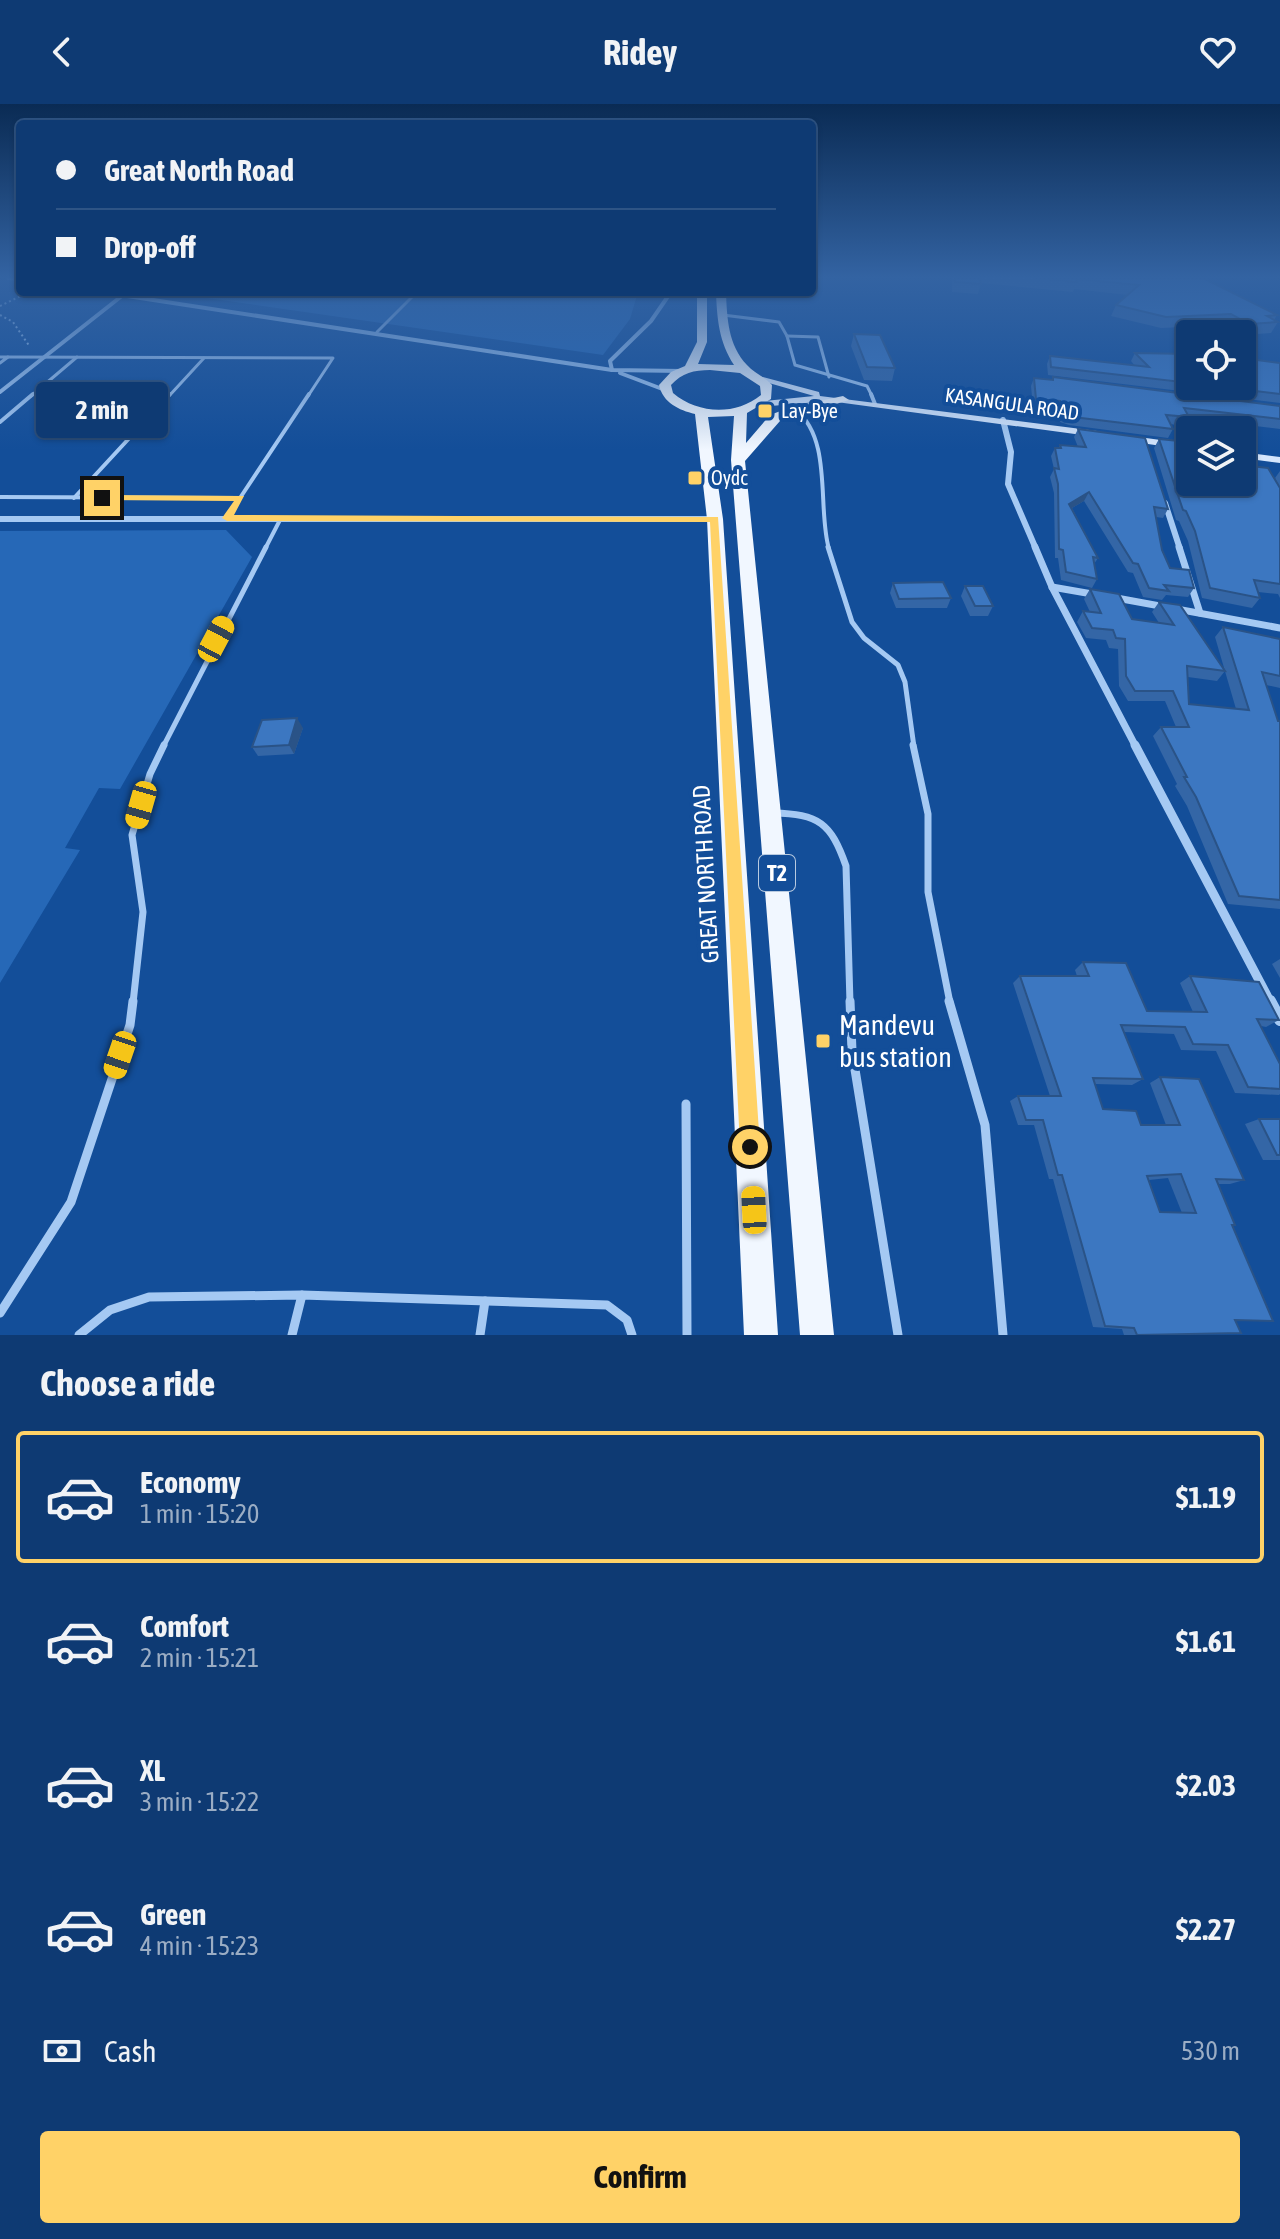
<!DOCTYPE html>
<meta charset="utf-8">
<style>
body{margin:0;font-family:"Asap Condensed",sans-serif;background:#1c457b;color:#f1f3f6;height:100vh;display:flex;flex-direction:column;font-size:30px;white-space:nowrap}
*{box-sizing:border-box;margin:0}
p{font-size:26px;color:#9badc4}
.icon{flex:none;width:44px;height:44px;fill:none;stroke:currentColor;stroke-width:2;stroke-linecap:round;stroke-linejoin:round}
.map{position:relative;height:1231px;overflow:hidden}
.details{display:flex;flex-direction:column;background:#0e3a73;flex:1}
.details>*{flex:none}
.guide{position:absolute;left:16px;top:16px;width:800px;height:176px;border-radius:8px;box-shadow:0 2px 6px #0004,0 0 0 2px #2e5485;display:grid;align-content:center;height:176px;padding:0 40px;background:#0e3a73}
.buttons{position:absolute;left:1176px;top:216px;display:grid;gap:16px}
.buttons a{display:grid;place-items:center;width:80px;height:80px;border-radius:8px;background:#0e3a73;box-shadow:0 2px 6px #0004,0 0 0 2px #2e5485;font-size:40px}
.end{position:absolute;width:36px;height:36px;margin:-18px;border:10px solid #ffd267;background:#111;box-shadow:0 0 0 4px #111}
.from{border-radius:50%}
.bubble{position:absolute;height:56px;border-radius:8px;background:#0e3a73;box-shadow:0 2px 6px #0004,0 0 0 2px #2e5485;font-size:26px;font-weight:700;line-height:56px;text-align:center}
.car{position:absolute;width:24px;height:48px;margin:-24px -12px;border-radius:10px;box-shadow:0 0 6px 2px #0007;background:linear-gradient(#f5c518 24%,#345 0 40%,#f5c518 0 76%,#345 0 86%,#f5c518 0)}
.guide b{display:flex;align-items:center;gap:28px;height:76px;font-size:30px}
.guide b+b{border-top:2px solid #2e5485}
.guide i{width:20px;height:20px;background:#f1f3f6}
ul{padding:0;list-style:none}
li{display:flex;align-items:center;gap:24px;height:132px;margin:0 16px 12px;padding:0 24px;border:4px solid transparent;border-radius:8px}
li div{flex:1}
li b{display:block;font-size:30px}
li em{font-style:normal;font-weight:700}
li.selected{border-color:#ffd267}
li>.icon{width:72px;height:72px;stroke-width:1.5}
h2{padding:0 40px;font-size:36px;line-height:96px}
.pay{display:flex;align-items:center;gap:20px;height:88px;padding:0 40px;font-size:30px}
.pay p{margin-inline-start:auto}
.action{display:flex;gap:16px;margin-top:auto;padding:16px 40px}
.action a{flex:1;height:92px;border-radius:8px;background:#ffd267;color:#111;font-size:32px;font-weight:700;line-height:92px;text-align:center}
header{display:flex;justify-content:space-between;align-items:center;height:104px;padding:0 40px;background:#0e3a73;font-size:36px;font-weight:700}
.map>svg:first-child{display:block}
.green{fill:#2668b7}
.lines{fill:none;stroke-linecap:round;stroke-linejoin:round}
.path{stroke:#a5c9f3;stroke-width:2;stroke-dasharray:2 3;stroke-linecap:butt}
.service-far4{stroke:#a5c9f3;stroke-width:3}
.service-far3{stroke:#a5c9f3;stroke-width:4}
.service-far2{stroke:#a5c9f3;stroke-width:5}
.service-far1{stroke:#a5c9f3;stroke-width:7}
.service{stroke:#a5c9f3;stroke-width:9}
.minor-far4{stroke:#a5c9f3;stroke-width:4}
.minor-far3{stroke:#a5c9f3;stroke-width:6}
.minor-far2{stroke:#a5c9f3;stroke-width:7}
.minor-far1{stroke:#a5c9f3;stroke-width:9}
.minor{stroke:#a5c9f3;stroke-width:12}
.secondary{fill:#d5e6fd;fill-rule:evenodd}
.primary{fill:#f1f7ff;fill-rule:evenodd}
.wall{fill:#3466a6;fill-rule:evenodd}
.shaded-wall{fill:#2a5387}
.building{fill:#3c77c1;stroke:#2a5387;stroke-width:2;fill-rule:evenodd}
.route{fill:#ffd267}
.poi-dot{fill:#ffd267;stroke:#134e99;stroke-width:3}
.labels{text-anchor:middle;stroke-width:8;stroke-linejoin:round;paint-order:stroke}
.far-street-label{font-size:20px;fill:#fff;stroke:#134e99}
.far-poi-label{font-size:20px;fill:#fff;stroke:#134e99;text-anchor:start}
.shield{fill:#134e99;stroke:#b8cae0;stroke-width:2}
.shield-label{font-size:22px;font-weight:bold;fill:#fff}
.street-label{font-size:24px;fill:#fff;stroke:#134e99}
.near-poi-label{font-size:28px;fill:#fff;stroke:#134e99;text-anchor:start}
</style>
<header><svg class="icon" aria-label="back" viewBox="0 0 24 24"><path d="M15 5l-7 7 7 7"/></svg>Ridey<svg class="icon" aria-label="heart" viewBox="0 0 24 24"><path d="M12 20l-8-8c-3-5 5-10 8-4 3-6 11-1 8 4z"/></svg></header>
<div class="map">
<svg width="1280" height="1231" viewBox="0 0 1280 1231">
<rect width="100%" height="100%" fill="#134e99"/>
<g class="green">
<polygon points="165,188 638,188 630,215 603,251"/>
<polygon points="226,426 252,453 120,685 99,684 65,744 80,746 0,879 0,427"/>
</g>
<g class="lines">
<g class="path">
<polyline points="0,202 29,188"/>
<polyline points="0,211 13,218 30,243"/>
</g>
<g class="service-far4">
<polyline points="723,211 779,218 787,232 795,261 867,282 872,292"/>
<polyline points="377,228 417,188"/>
<polyline points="787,232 818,233 829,273"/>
<polyline points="0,253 8,253 0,259"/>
<polyline points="8,253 333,254 308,292"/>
<polyline points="31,292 77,253"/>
<polyline points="169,292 204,254"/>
</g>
<g class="service-far3">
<polyline points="871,290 875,300"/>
<path d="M796,306C833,336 817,405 829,445"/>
<polyline points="0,318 33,290"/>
<polyline points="0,393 240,394 309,290"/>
<polyline points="74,394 170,290"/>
<polyline points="227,414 240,394"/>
<polyline points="265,445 281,414"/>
</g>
<g class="service-far2">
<polyline points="828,443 852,518 864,534 898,561 905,578 914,643"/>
<polyline points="163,643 266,443"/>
</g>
<g class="service-far1">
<polyline points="913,641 928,710 928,788 950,899"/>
<path d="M773,709C819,710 831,719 846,762L850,899"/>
<polyline points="133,899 143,808 132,731 150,670 164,641"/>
</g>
<g class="service">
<polyline points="850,897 852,947 898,1231"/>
<polyline points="949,897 985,1021 1003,1231"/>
<polyline points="686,1000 687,1231"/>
<polyline points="0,1209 71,1098 130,921 133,897"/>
<polyline points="79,1231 110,1206 149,1193 302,1191 607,1201 627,1216 632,1231"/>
<polyline points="292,1231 302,1191"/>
<polyline points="480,1231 485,1197"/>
</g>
<g class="minor-far4">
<polyline points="8,174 20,175"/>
<polyline points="101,188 612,266 682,267"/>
<polyline points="612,266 610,257 651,217 671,188"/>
<polyline points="620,269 665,286"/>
<polyline points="0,288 123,191"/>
</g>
<g class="minor-far3">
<polyline points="1003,316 1011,348 1008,380 1036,445"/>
<polyline points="1165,399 1180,445"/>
<polyline points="0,415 715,415"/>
</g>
<g class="minor-far2">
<polyline points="1035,443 1052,483 1136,643"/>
<polyline points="1179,443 1200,509"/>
<polyline points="1052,483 1098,491"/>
<polyline points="1111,493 1280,524"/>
</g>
<polyline class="minor-far1" points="1135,641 1271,899"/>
<polyline class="minor" points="1270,897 1280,916"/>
<g class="secondary">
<polygon points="755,271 819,288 820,292 1097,327 1102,330 1097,333 829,297 759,303 754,300 755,298 814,292 755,275"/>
<polygon points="1124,331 1190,340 1190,346 1120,336 1120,332"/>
<polygon points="1242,348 1280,353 1280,359 1242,354"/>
</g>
<path class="primary" d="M697,188H707V238L698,260L734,261C719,238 717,215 716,188H726C727,214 728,241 747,261C754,269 765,273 772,281L771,295L747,309L746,339L770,311L791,303L843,292L849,296L780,317L745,357L834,1231H800L731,356L734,312L708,313L723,415L778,1231H744L707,415L695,310C679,306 663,299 659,281L671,268L685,262L697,238ZM710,266L740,269L760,282L761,291C735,312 698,310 673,289L671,281C682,269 694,266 710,266Z"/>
</g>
<g class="wall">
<polygon points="952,174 1203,174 1277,211 1274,216 1278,218 1271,229 1243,231 1225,221 1161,224 1111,212 1116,201 1128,191 1074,185 1073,188 981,179 978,190 952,188"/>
<polygon points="854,230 895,264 892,277 864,276 851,242"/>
<polygon points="1135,249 1190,250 1190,282 1242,282 1280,259 1280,299 1048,271 1047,260 1050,252 1135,262 1131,257"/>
<polygon points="1053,273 1280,302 1280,325 1188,314 1184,322 1170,320 1173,325 1168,334 1069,321 1060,318 1057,306 1033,303 1031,282 1034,274 1052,276"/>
<polygon points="1078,325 1168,405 1163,414 1156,413 1162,446 1170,464 1194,484 1188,493 1166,491 1162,496 1143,493 1133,469 1128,468 1084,397 1072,404 1098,454 1094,460 1097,475 1092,484 1061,476 1058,454 1055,454 1054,389 1050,373 1054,365 1051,352 1055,344 1059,344 1060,341 1078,343 1074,333"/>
<polygon points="1159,335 1187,353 1278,380 1275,374 1280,367 1280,494 1278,490 1258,488 1260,494 1252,504 1202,494 1188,437 1179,417 1176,416 1154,344"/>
<polygon points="893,479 951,494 947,504 896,504 890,489"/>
<polygon points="965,482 993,502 988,512 970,512 961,492"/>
<polygon points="1090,485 1132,515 1159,519 1152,508 1159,498 1225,567 1217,577 1188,573 1189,600 1236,605 1215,533 1223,523 1280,535 1280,584 1266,581 1278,617 1280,617 1280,805 1228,800 1187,702 1175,682 1177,680 1153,632 1161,623 1176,623 1165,597 1128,597 1119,582 1118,545 1109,544 1106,536 1086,534 1077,518 1083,507 1090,508 1084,495"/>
<polygon points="303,624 294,650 258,652 252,643"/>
<polygon points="1280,855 1280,874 1272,860"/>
<path d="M1083,858L1147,907L1193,908L1180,879L1190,872L1279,916L1266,923L1261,922L1280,960V990L1279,991L1235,989L1216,947L1181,946L1174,930L1124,928L1143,975L1132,981L1095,980L1103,1005L1141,1021H1166L1150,979L1160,973L1244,1076L1230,1080H1217L1232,1122L1273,1217H1236L1153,1231H1124L1122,1225L1093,1223L1053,1075H1049L1034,1021H1018L1010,997L1018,992H1050L1013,879L1020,872H1077L1075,866ZM1168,1074L1182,1109L1160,1108L1149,1076Z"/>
<polygon points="1259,1015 1280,1015 1280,1056 1263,1056 1245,1020"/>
</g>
<g class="shaded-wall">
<polygon points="1089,388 1084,397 1065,408 1069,400"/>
<polygon points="297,614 303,624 294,650 289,641"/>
</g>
<g class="building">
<polygon points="955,174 980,174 981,180 955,178"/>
<polygon points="1036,174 1203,174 1277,211 1267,212 1278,218 1249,220 1231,210 1166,213 1116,201 1139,181 1076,175 1077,178"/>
<polygon points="854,230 880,231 895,264 867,263"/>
<polygon points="1135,249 1190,250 1190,279 1051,263 1050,252 1149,263"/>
<polygon points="1242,254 1280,259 1280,290 1213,282 1242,282"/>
<polygon points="1053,273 1280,302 1280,315 1184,304 1189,313 1166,311 1173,325 1073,313 1064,310 1060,297 1036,295 1034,274 1053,276"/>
<polygon points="1078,325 1145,334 1168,405 1154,403 1162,446 1170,464 1189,466 1194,484 1164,481 1169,487 1149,484 1138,460 1133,459 1089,388 1069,400 1098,454 1093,453 1097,475 1066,468 1063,446 1059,445 1058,380 1054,364 1059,365 1055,344 1061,344 1060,341 1086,343"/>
<polygon points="1159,335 1179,337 1187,353 1190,353 1190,378 1242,378 1242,361 1268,364 1280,384 1280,480 1254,476 1260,494 1210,484 1195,427 1186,407 1183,406"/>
<polygon points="943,478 951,494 899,495 893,479"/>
<polygon points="965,482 983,482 993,502 975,502"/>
<polygon points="1090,485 1119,490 1132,515 1174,521 1159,498 1180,501 1225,567 1187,562 1189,600 1249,606 1223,523 1280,535 1280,572 1262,568 1278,617 1280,617 1280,796 1239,792 1196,693 1184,673 1187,673 1161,623 1189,623 1173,587 1135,587 1126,572 1125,535 1116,534 1113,526 1092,524 1083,507 1101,509"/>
<polygon points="297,614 289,641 252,643 262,616"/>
<path d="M1083,858L1126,859L1147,907L1207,908L1190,872L1259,878L1279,916L1257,915L1280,960V985L1248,983L1228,941L1193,940L1185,923L1121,921L1143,975L1093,974L1103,1005L1136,1007L1141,1021H1180L1160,973L1199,975L1244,1076L1216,1075L1235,1121H1232L1273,1217L1235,1216L1241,1229L1137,1231L1134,1224L1105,1222L1062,1071H1058L1043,1016H1026L1018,992H1061L1020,872H1089ZM1181,1070L1196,1109L1160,1108L1147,1072Z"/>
<polygon points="1259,1015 1280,1015 1280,1051 1277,1051"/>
</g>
<linearGradient id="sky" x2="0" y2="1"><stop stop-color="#0a2b54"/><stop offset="0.5" stop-color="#3363a2"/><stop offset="1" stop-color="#3363a2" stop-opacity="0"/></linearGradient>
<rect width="1280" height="346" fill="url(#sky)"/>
<polygon class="route" points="102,391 244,392 234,411 718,413 760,1043 757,1050 750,1053 743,1050 740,1043 710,418 227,417 222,414 234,397 99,396"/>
<g class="poi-dot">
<rect x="757" y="299" width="16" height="16" rx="4"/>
<rect x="687" y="366" width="16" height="16" rx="4"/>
<rect x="815" y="929" width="16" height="16" rx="4"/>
</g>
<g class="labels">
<g class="far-street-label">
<text transform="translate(1012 300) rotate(8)" y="7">KASANGULA ROAD</text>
</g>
<g class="far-poi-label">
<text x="781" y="314">Lay-Bye</text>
<text x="711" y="381">Oydc</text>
</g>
<rect class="shield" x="759" y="751" width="36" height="36" rx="6"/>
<g class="shield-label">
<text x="777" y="777">T2</text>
</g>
<g class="street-label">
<text transform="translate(706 770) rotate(-93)" y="8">GREAT NORTH ROAD</text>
</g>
<g class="near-poi-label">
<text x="839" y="931">Mandevu<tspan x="839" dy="32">bus station</tspan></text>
</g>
</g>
</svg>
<div class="buttons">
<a><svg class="icon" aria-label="locate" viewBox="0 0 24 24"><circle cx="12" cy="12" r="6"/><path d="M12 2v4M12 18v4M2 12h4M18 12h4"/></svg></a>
<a><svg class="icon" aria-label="layers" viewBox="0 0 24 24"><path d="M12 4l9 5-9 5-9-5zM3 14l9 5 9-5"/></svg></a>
</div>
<i class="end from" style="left:750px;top:1043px"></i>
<i class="end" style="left:102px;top:394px"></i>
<div class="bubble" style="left:36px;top:278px;width:132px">2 min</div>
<i class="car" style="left:216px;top:535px;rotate:28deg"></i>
<i class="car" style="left:141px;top:701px;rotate:196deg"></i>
<i class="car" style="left:120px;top:951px;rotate:199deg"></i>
<i class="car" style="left:754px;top:1106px;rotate:357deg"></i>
<div class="guide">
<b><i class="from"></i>Great North Road</b>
<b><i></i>Drop-off</b>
</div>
</div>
<section class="details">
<h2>Choose a ride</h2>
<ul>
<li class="selected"><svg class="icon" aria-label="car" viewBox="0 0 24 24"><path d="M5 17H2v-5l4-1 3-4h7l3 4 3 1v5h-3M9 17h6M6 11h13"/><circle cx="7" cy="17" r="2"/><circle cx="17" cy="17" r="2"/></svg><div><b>Economy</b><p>1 min · 15:20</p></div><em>$1.19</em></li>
<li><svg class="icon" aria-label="car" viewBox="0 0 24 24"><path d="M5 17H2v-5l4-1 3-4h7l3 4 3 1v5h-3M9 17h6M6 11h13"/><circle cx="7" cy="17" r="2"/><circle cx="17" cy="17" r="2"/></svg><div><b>Comfort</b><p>2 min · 15:21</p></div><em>$1.61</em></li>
<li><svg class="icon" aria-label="car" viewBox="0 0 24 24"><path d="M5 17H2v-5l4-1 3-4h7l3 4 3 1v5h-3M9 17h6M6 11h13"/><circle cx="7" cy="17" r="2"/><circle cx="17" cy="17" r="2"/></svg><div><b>XL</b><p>3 min · 15:22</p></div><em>$2.03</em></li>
<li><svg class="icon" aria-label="car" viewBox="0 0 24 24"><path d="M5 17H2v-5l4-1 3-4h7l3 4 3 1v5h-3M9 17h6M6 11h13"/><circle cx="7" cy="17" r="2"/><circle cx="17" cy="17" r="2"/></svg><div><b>Green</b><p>4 min · 15:23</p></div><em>$2.27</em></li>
</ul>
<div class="pay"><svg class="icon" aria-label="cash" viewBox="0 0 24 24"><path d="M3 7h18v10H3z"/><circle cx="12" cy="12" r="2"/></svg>Cash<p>530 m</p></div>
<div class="action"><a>Confirm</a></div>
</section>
